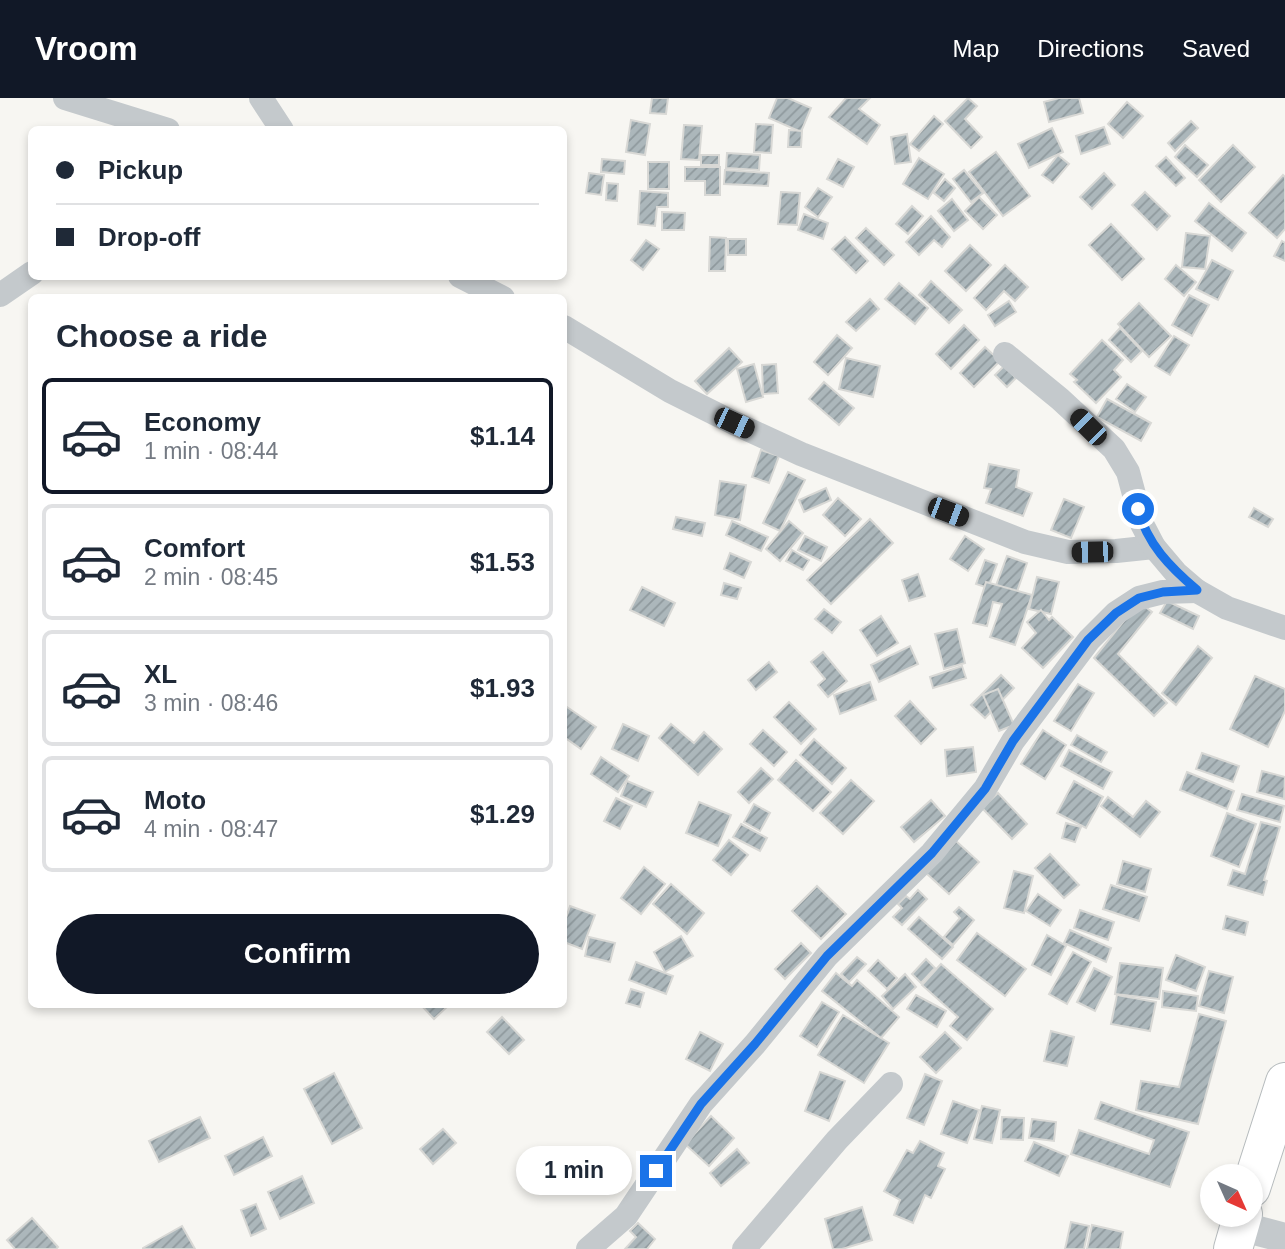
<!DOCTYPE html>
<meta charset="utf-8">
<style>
body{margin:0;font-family:Arial,sans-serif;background:#f6f6f7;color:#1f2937;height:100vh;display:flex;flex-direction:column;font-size:26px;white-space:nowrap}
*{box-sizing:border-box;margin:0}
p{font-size:23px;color:#747a83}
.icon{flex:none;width:38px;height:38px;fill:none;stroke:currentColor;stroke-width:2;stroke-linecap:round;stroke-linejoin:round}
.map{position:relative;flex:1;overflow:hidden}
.panel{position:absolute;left:28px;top:196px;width:539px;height:714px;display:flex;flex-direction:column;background:#fff;border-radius:10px;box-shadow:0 4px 10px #0003}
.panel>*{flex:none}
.hud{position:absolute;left:28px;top:28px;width:539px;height:154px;border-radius:10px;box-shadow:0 4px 10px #0003;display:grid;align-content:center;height:154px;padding:0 28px;background:#fff}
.needle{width:46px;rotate:135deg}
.fabs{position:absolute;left:1200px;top:1066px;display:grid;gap:14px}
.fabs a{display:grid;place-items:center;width:63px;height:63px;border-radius:50%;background:#fff;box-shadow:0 4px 10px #0003;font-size:35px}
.end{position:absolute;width:32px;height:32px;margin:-16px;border:9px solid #1a73e8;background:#fff;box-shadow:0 0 0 4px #fff}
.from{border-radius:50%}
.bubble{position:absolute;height:49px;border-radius:24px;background:#fff;box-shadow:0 4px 10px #0003;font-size:23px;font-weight:600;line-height:49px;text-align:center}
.car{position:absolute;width:21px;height:42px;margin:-21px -10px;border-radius:9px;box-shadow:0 0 5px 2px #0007;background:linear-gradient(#222 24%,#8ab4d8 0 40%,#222 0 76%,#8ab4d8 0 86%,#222 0)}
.hud b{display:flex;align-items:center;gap:24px;height:66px;font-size:26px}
.hud b+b{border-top:2px solid #e0e1e3}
.hud i{width:18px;height:18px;background:#1f2937}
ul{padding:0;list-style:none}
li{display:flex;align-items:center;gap:21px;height:116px;margin:0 14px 10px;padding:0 14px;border:4px solid #e0e1e3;border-radius:10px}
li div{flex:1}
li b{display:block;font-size:26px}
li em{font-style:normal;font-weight:600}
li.current{border-color:#111827}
li>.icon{width:63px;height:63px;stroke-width:1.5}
h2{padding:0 28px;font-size:32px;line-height:84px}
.primary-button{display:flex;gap:14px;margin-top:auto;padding:14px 28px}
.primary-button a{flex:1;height:80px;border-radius:42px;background:#111827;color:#fff;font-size:28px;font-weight:600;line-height:80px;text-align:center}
header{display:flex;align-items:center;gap:42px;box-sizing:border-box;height:98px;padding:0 35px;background:#111827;color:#fff}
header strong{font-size:33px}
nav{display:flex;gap:38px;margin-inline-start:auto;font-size:24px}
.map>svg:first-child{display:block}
.building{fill:url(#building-hatch);stroke:#d8d8d5;stroke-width:2}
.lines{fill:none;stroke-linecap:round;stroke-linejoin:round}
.trunk-casing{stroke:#b6bbbd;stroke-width:40}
.minor{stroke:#c4c9cc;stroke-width:24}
.tertiary{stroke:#c4c9cc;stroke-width:30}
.trunk{stroke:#fff;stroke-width:38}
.route{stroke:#1a73e8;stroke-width:9}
</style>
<header>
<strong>Vroom</strong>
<nav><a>Map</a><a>Directions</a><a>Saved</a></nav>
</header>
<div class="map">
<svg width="1285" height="1151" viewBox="0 0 1285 1151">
<defs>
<pattern id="building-hatch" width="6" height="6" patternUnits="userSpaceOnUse" patternTransform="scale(1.75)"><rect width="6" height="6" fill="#acb7bb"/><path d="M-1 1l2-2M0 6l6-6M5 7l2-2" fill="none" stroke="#8f999d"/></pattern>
</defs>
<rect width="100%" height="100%" fill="#f7f6f2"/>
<g class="building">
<polygon points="652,0 668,0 666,16 650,15"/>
<polygon points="777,0 788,0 811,10 801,34 769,20"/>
<polygon points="846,0 870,0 859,11 880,27 867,46 829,19"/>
<polygon points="968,0 977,8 965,21 982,39 971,50 945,23"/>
<polygon points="1059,0 1079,0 1083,15 1049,24 1044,4"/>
<polygon points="1127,4 1143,18 1123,40 1108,26"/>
<polygon points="934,18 943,26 919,53 910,46"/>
<polygon points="631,22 650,26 645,57 626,54"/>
<polygon points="1191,23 1198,30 1175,53 1168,45"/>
<polygon points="756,26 773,27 771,55 754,54"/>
<polygon points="684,27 702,28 699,62 681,61"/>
<polygon points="1104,29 1110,46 1081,56 1076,38"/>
<polygon points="1052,30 1063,54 1029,70 1018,46"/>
<polygon points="789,32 802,33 801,49 788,49"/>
<polygon points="907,36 911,64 895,66 891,39"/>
<polygon points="1185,47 1208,67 1197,79 1175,59"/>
<polygon points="1233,47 1255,69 1221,104 1199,82"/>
<polygon points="996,54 1030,98 1003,118 969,74"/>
<polygon points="727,55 760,57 759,72 726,70"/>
<rect x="701" y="57" width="18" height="10"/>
<polygon points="1058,57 1069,66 1053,85 1042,77"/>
<polygon points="1166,59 1185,80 1176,88 1156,68"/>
<polygon points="919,60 944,76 928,101 903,86"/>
<polygon points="602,61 625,63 624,76 601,74"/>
<polygon points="838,61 854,69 843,89 827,81"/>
<rect x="648" y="64" width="21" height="27"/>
<polygon points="685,69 720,69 720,97 705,97 705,83 685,83"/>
<polygon points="725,72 769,75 768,88 724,86"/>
<polygon points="964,72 983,95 971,104 953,81"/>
<polygon points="589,75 604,77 601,97 586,95"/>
<polygon points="1104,75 1115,87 1092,111 1080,99"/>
<polygon points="1283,77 1285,79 1285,131 1277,140 1249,115"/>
<polygon points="945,81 955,90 944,103 934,95"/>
<polygon points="607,85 618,86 617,103 606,102"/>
<polygon points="818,90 832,99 818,119 805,109"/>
<polygon points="640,93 668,95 668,109 657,109 655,128 638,126"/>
<polygon points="781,94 800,95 797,127 778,126"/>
<polygon points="1145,94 1170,118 1157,132 1132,107"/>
<polygon points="979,99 997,117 983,131 965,113"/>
<polygon points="952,101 968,122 954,133 938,113"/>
<polygon points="1209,105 1246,135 1232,153 1195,123"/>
<polygon points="912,108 923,118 908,136 896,126"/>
<polygon points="662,114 685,115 684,132 662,132"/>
<polygon points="804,116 828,125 823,141 798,132"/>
<polygon points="931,118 950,139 942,149 934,142 919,157 906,144"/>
<polygon points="1111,126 1144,161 1122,182 1089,147"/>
<polygon points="866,130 894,157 884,167 856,140"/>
<polygon points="1186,135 1210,138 1205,171 1182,169"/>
<polygon points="710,139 726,140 725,173 709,173"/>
<polygon points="845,139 868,163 856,175 832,151"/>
<rect x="728" y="141" width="18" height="16"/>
<polygon points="646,142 659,151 643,172 631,162"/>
<polygon points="1282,143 1285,145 1285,163 1274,158"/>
<polygon points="970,147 991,167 966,193 945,173"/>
<polygon points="1212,162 1233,173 1218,202 1196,191"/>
<polygon points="1005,167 1028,189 1015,203 1004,193 986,212 974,200"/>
<polygon points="1176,167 1196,184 1184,198 1165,181"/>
<polygon points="931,183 962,212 949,225 919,197"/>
<polygon points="899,185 928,210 915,226 885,201"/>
<polygon points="1189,197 1209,207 1192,238 1172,227"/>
<polygon points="870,201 879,211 856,233 846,224"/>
<polygon points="1009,203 1016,214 995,228 988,217"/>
<polygon points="1139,205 1171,238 1149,259 1118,226"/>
<polygon points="964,227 979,242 951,271 936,256"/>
<polygon points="1120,230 1142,253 1131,264 1109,242"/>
<polygon points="837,237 852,250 828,277 814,264"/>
<polygon points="1174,238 1189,247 1170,277 1155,268"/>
<polygon points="1102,242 1123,262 1114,272 1121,279 1096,305 1074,284 1077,282 1070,276"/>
<polygon points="985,249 1000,263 974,289 960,275"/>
<polygon points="729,250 742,264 707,296 695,283"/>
<polygon points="846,260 880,268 873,299 839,291"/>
<polygon points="754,266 763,299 746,304 737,271"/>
<polygon points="776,266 778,295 763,296 762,267"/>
<polygon points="1004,268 1016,280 1007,289 995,277"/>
<polygon points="824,284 854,310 839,327 809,301"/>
<polygon points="1127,286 1146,299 1135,314 1116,301"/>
<polygon points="1107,301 1151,325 1141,343 1097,319"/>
<polygon points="761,352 779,358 769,385 752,379"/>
<polygon points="989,366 1019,372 1016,389 1032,395 1023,418 986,405 991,391 984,390"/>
<polygon points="788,374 805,382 780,433 763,425"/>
<polygon points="720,383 746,387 740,422 715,417"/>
<polygon points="826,390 831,402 804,414 799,402"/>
<polygon points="838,400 861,421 845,438 823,417"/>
<polygon points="1064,401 1084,409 1071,440 1051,432"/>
<polygon points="1254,410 1273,421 1268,429 1249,419"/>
<polygon points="676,419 705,425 702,438 673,431"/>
<polygon points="870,421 893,445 831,506 807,482"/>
<polygon points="732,423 768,439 761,453 726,437"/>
<polygon points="789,423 803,435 780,463 766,451"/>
<polygon points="805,438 827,449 821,463 798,452"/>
<polygon points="965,438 984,451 968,473 950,461"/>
<polygon points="792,452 809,462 803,472 786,463"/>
<polygon points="730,455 751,464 744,480 724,471"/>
<polygon points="1007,458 1027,465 1012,508 991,501"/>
<polygon points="985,462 997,466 988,490 976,486"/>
<polygon points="918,476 925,498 909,503 902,482"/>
<polygon points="1037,479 1059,484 1051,516 1029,511"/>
<polygon points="986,484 1032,497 1015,547 990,539 1002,506 993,504 987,528 973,525"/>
<polygon points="724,485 741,490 737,501 721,497"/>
<polygon points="642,489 675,505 664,528 630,512"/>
<polygon points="1167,503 1199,518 1193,531 1160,515"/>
<polygon points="1139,504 1152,514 1118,556 1167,605 1154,618 1094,560"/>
<polygon points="824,511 841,524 832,535 815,521"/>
<polygon points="1041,512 1049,522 1052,519 1073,539 1043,570 1022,550 1036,535 1027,524"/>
<polygon points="881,518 898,545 877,558 860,532"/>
<polygon points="957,531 965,565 944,571 935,536"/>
<polygon points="910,548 918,566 879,584 871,567"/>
<polygon points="1198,548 1212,560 1176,607 1162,595"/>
<polygon points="823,554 847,583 828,599 818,587 825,581 811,564"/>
<polygon points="769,564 777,574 756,592 748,582"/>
<polygon points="962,568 966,580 933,590 930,579"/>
<polygon points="1001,577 1014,590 985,620 971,607"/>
<polygon points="1255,578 1285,591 1285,613 1268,649 1230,631"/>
<polygon points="870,584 876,602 840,616 834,597"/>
<polygon points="1078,586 1094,595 1071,633 1054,623"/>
<polygon points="998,591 1014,627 999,633 983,597"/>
<polygon points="910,603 936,631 921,646 895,618"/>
<polygon points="789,604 816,631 801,646 774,619"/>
<polygon points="564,607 596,629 581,651 564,639"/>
<polygon points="623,626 649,638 638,663 612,651"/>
<polygon points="671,626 694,645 704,634 722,651 698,677 659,640"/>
<polygon points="763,632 787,654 774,668 750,646"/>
<polygon points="1043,632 1066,647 1045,681 1021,666"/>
<polygon points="1077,637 1107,654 1101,664 1071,647"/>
<polygon points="814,641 846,670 832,686 800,657"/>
<polygon points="973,649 976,674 947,678 945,652"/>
<polygon points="1069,652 1112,674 1103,691 1061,668"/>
<polygon points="1202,655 1239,668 1233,684 1196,671"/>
<polygon points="601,659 629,678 618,694 591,676"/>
<polygon points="796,662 831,694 813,713 778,682"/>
<polygon points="761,670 773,681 749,705 738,694"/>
<polygon points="1262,673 1285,679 1284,701 1257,694"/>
<polygon points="1187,674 1234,693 1227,711 1180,692"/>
<polygon points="851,682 874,703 843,736 820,715"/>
<polygon points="627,683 653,694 646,709 621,698"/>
<polygon points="1074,683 1103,699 1086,730 1057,715"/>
<polygon points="998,695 1027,726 1012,741 982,710"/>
<polygon points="1242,696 1284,708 1280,724 1237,712"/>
<polygon points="1108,699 1133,719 1146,703 1160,714 1140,739 1101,708"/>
<polygon points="616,700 632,708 620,731 604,723"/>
<polygon points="931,702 945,718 914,744 901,729"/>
<polygon points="699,704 731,717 718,748 686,735"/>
<polygon points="754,706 770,715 760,733 744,724"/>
<polygon points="1227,715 1256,726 1239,769 1211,758"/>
<polygon points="1261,724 1280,729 1264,782 1267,783 1263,797 1228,787 1233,772 1245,776"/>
<polygon points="1066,725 1081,729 1075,744 1062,740"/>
<polygon points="741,726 767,740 760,753 733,739"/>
<polygon points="729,742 748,757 731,777 713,762"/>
<polygon points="956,743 979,764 949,796 926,775"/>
<polygon points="1050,756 1079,787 1064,800 1035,770"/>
<polygon points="1123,763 1151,771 1145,794 1117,786"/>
<polygon points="644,769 665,786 641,816 621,800"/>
<polygon points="1014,773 1033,778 1024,815 1004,810"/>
<polygon points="671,786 704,815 687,836 653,806"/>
<polygon points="1111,787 1147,799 1139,823 1103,811"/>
<polygon points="817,788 846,816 821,841 792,813"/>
<polygon points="918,792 927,801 902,827 893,819 902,810 898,806 906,798 910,801"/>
<polygon points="1038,796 1061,812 1050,828 1026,813"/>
<polygon points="570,808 595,817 582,851 564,844 564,826"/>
<polygon points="959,809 974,822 953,847 944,839 960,820 954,814"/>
<polygon points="1080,812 1114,824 1108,842 1074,830"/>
<polygon points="1226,818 1248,824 1245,837 1223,831"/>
<polygon points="919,819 953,849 942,861 908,831"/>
<polygon points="1070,832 1111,850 1106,864 1064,845"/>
<polygon points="977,835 1026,871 1005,898 957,862"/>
<polygon points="1047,837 1066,848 1051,877 1032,867"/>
<polygon points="681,838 693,858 665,874 654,854"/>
<polygon points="589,839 615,845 610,864 585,858"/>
<polygon points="801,845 811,855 785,881 775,871"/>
<polygon points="1073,854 1091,864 1067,906 1049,896"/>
<polygon points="1176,857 1205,869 1196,893 1166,882"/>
<polygon points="857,859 866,866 849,884 841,876"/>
<polygon points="926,861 935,870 921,885 912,876"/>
<polygon points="878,862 897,880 887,891 868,873"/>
<polygon points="636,864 673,878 666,896 629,882"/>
<polygon points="1120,865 1163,870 1159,901 1115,896"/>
<polygon points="941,866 993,911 967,942 950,928 958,919 922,887"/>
<polygon points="1094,870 1112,879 1095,913 1077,904"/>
<polygon points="1209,873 1233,879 1224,915 1199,908"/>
<polygon points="836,875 852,888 857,882 899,919 881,940 822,893"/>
<polygon points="905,876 916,889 893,911 882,898"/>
<polygon points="631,891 644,895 640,909 626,905"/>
<polygon points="1163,893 1198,898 1196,913 1162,909"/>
<polygon points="916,897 946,913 937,929 907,911"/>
<polygon points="1117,897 1156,904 1150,933 1111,926"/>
<polygon points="822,904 839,914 817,949 800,938"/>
<polygon points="420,906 450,906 434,921"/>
<polygon points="1199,916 1226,923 1198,1026 1136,1012 1141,983 1179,989"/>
<polygon points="843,917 889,945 864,985 818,957"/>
<polygon points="502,919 524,942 509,956 487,934"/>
<polygon points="1051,933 1074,939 1067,968 1044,963"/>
<polygon points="700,934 723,946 710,973 686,961"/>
<polygon points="945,934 961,950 936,975 920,959"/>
<polygon points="820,974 845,983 829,1023 805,1013"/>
<polygon points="334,975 362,1030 332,1046 304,991"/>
<polygon points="925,976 942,983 924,1027 907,1020"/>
<polygon points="953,1003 979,1012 967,1045 941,1036"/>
<polygon points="1101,1004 1189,1034 1170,1089 1071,1056 1079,1032 1149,1056 1154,1042 1095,1021"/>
<polygon points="982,1008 1000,1012 992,1045 974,1041"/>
<polygon points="711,1018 734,1040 709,1068 685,1046"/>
<polygon points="200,1019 210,1040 159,1064 149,1043"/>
<polygon points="1002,1019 1024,1020 1023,1042 1001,1041"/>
<polygon points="1032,1021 1056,1024 1054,1043 1029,1040"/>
<polygon points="443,1031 456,1045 433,1066 420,1051"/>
<polygon points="263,1039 272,1058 234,1077 225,1058"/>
<polygon points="920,1043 944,1055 938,1068 945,1071 931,1100 925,1097 913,1125 894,1117 900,1102 884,1093 907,1052 913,1055"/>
<polygon points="1034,1044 1068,1058 1059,1078 1025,1063"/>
<polygon points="737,1051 749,1065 721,1088 710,1075"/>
<polygon points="302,1078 314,1105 280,1121 268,1094"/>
<polygon points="256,1106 266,1131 251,1138 241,1112"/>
<polygon points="862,1109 872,1142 842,1151 833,1151 825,1121"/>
<polygon points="32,1120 58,1149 56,1151 15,1151 7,1142"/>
<polygon points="1071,1124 1089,1128 1084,1151 1065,1151"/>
<polygon points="638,1125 655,1141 647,1151 625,1151 636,1139 630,1133"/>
<polygon points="1092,1127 1123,1134 1120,1151 1087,1151"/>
<polygon points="182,1128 195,1151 143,1151 143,1150"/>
</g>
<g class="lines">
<g class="trunk-casing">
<g id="trunk">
<polyline points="1251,1090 1285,984"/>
<polyline points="1233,1151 1243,1116"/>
</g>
</g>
<g class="minor">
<polyline points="65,0 168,32"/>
<polyline points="261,0 282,32"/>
<polyline points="460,178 503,200"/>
<polyline points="0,197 32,175"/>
<polyline points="564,229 670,293 734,325 801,356 1025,444 1068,454 1116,453 1154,449"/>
<polyline points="1005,256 1060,301 1114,351 1128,374 1142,426 1154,449 1176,475 1197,493 1227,510 1285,530"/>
<polyline points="588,1151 626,1118 701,1006 755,946 827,858 932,755 985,691 1013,643 1089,542 1116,515 1139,500 1163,494 1197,493"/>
<polyline points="744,1151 837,1042 891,986"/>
</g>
<polyline class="tertiary" points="1239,1128 1285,1140"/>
<use href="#trunk" class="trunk"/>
</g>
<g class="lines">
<path class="route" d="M656,1073L701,1006L755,946L827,858L932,755L985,691L1013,643L1088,542L1116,515L1139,500L1163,494L1197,492C1170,469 1147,446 1138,411"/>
</g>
</svg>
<div class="fabs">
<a><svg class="needle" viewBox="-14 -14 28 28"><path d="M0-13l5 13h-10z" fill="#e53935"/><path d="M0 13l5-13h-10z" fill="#747a83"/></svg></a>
</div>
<i class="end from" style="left:1138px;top:411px"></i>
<i class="end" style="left:656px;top:1073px"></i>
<div class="bubble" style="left:516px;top:1048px;width:116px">1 min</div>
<i class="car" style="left:734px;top:325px;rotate:115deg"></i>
<i class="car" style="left:1088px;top:329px;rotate:315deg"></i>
<i class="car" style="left:948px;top:414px;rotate:111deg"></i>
<i class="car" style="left:1092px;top:454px;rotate:269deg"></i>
<div class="hud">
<b><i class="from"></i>Pickup</b>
<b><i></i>Drop-off</b>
</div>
<section class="panel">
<h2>Choose a ride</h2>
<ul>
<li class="current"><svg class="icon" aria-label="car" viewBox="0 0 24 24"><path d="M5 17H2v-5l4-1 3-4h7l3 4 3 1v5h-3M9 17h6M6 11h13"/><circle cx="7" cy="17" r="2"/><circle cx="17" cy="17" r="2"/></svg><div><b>Economy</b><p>1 min · 08:44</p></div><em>$1.14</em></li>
<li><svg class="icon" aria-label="car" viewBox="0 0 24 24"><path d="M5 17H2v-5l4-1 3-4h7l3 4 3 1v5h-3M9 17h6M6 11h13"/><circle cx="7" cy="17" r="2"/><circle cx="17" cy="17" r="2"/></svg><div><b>Comfort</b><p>2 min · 08:45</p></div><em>$1.53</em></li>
<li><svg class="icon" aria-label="car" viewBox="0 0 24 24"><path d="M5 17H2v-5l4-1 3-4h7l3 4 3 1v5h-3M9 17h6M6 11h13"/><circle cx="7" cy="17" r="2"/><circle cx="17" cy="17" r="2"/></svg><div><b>XL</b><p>3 min · 08:46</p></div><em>$1.93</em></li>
<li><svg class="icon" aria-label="car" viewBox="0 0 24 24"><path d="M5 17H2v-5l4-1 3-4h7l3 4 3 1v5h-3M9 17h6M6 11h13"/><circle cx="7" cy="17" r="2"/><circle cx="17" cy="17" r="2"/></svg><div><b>Moto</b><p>4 min · 08:47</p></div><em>$1.29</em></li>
</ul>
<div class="primary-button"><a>Confirm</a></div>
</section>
</div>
